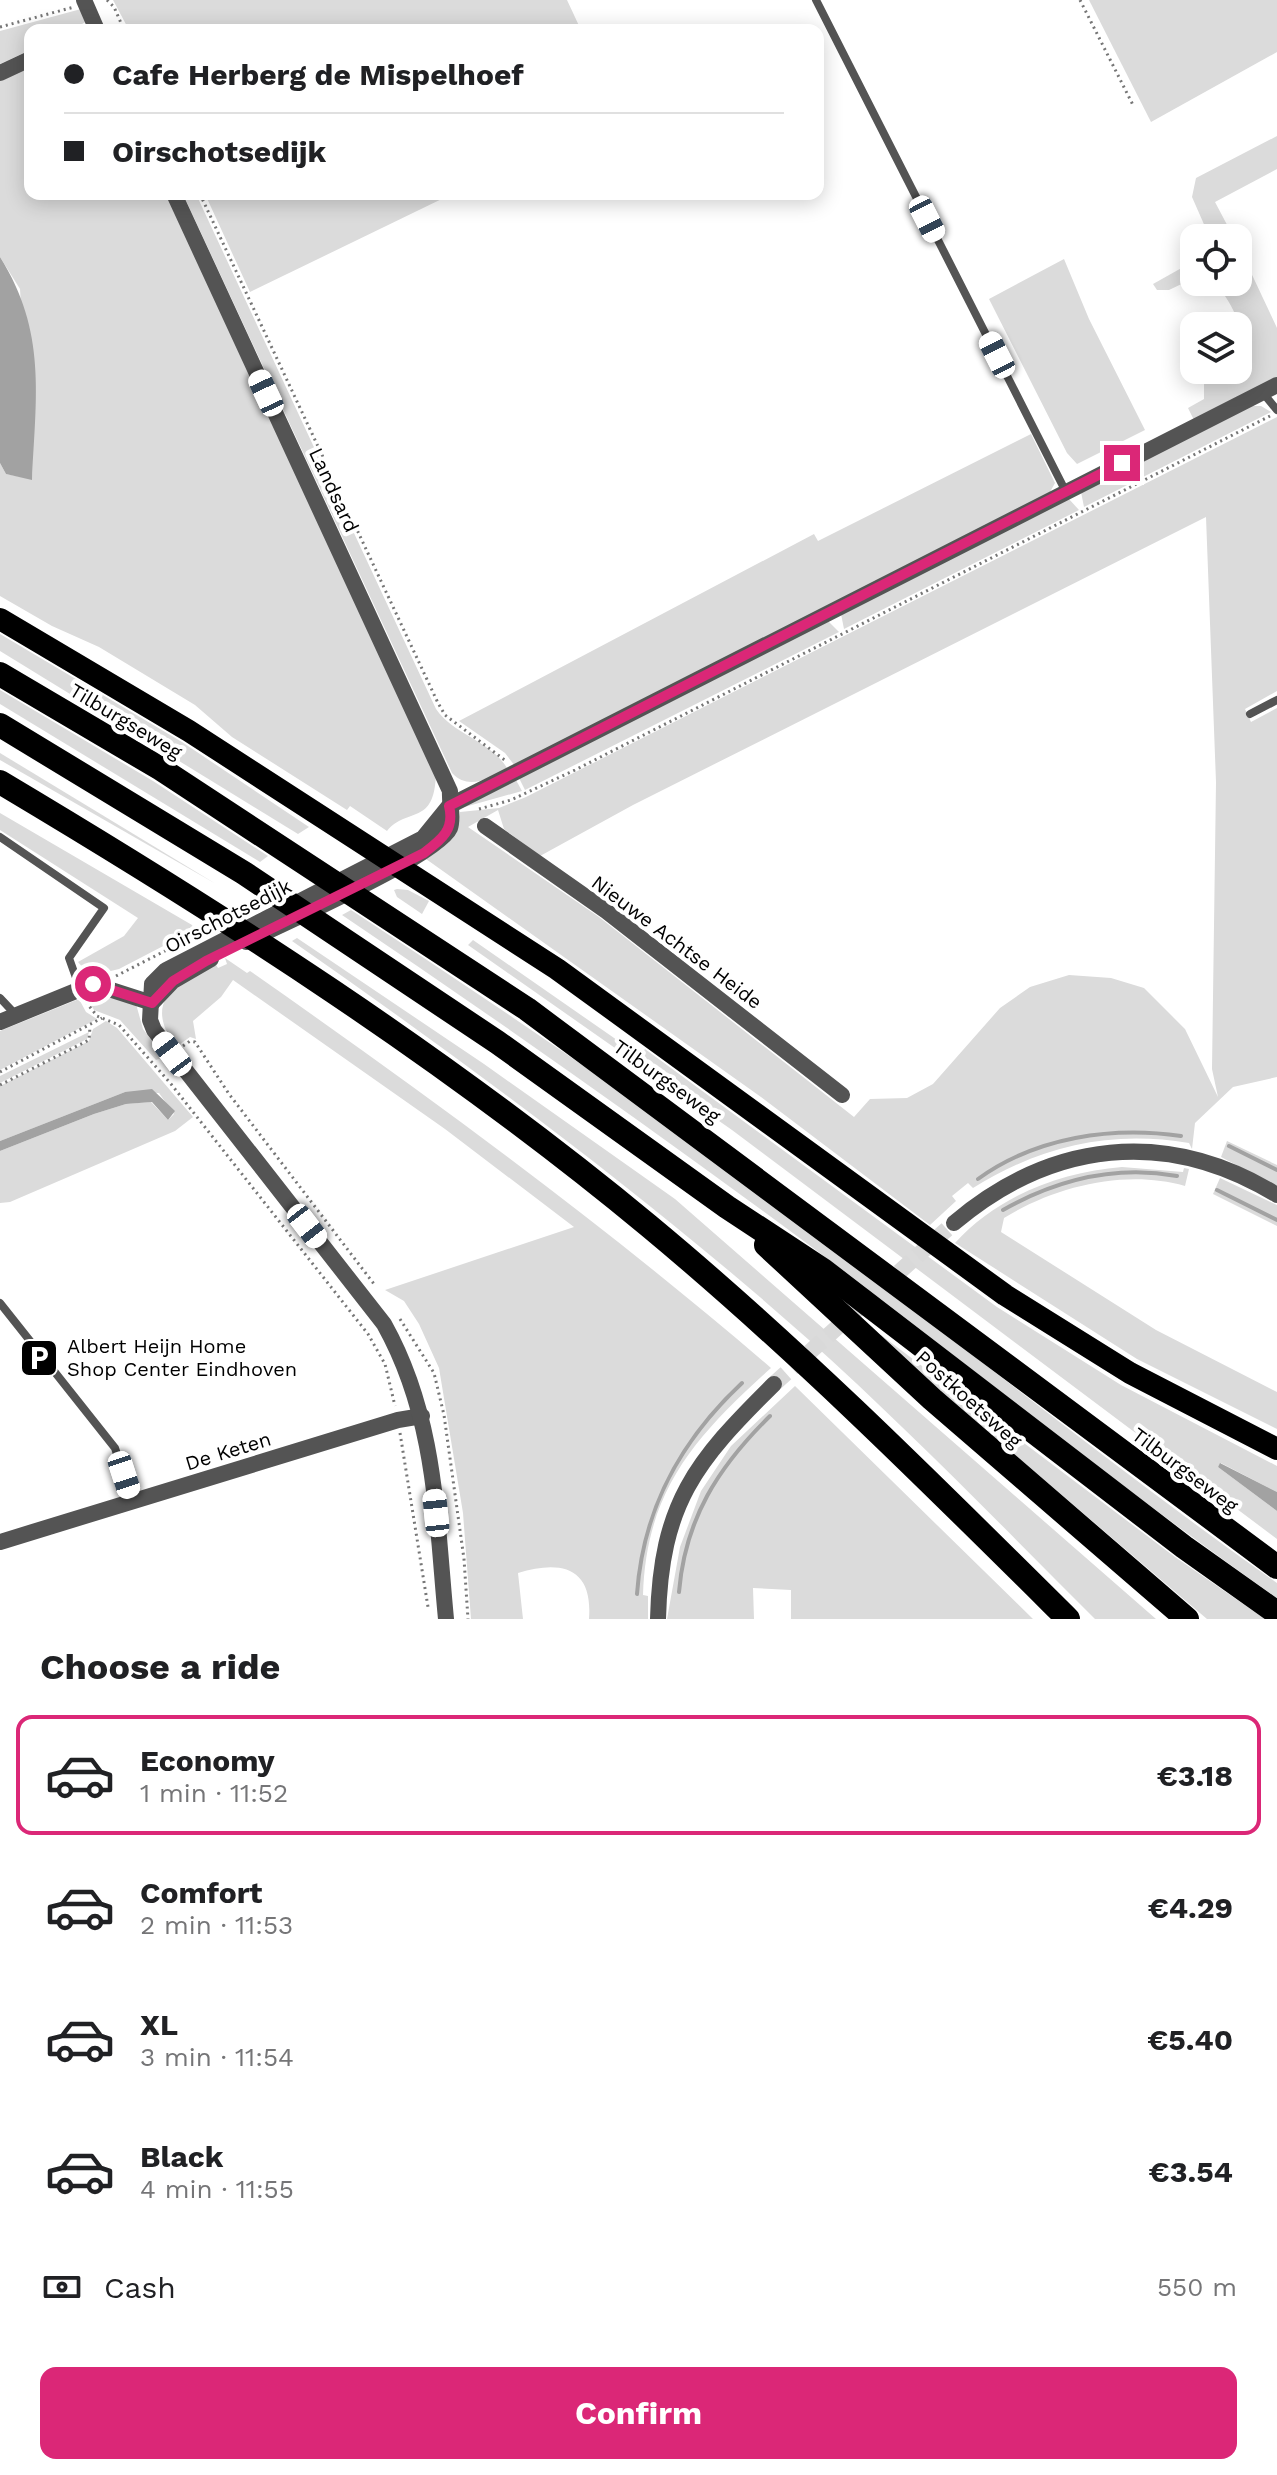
<!DOCTYPE html>
<meta charset="utf-8">
<style>
body{margin:0;font-family:"Work Sans",sans-serif;background:#f2f2f2;color:#202124;height:100vh;display:flex;flex-direction:column;font-size:30px;white-space:nowrap}
*{box-sizing:border-box;margin:0}
p{font-size:26px;color:#757577}
.icon{flex:none;width:44px;height:44px;fill:none;stroke:currentColor;stroke-width:2;stroke-linecap:round;stroke-linejoin:round}
.map{position:relative;height:1619px;overflow:hidden}
.panel{display:flex;flex-direction:column;background:#fff;flex:1}
.panel>*{flex:none}
.banner{position:absolute;left:24px;top:24px;width:800px;height:176px;border-radius:16px;box-shadow:0 4px 20px #0003;display:grid;align-content:center;height:176px;padding:0 40px;background:#fff}
.controls{position:absolute;left:1180px;top:224px;display:grid;gap:16px}
.controls a{display:grid;place-items:center;width:72px;height:72px;border-radius:16px;background:#fff;box-shadow:0 4px 20px #0003;font-size:40px}
.end{position:absolute;width:36px;height:36px;margin:-18px;border:10px solid #db2777;background:#fff;box-shadow:0 0 0 4px #fff}
.from{border-radius:50%}
.car{position:absolute;width:24px;height:48px;margin:-24px -12px;border-radius:10px;box-shadow:0 0 6px 2px #0007;background:linear-gradient(#fff 24%,#345 0 40%,#fff 0 76%,#345 0 86%,#fff 0)}
.banner b{display:flex;align-items:center;gap:28px;height:76px;font-size:30px}
.banner b+b{border-top:2px solid #e0e0e0}
.banner i{width:20px;height:20px;background:#202124}
ul{padding:0;list-style:none}
li{display:flex;align-items:center;gap:24px;height:120px;margin:0 16px 12px;padding:0 24px;border:4px solid transparent;border-radius:16px}
li div{flex:1}
li b{display:block;font-size:30px}
li em{font-style:normal;font-weight:700}
li.current{border-color:#db2777}
li>.icon{width:72px;height:72px;stroke-width:1.5}
h2{padding:0 40px;font-size:36px;line-height:96px}
.pay{display:flex;align-items:center;gap:20px;height:88px;padding:0 40px;font-size:30px}
.pay p{margin-inline-start:auto}
.button{display:flex;gap:16px;margin-top:auto;padding:16px 40px}
.button a{flex:1;height:92px;border-radius:16px;background:#db2777;color:#fff;font-size:32px;font-weight:700;line-height:92px;text-align:center}
.map>svg:first-child{display:block}
.green{fill:#dbdbdb;fill-rule:evenodd}
.water{fill:#a2a2a2}
.lines{fill:none;stroke-linecap:round;stroke-linejoin:round}
.stream{stroke:#a2a2a2;stroke-width:4}
.tertiary-tunnel{stroke:#d9d9d9;stroke-width:16;stroke-dasharray:16 8;stroke-linecap:butt}
.path{stroke:#767676;stroke-width:3;stroke-dasharray:2 4;stroke-linecap:butt}
.service{stroke:#545454;stroke-width:8}
.minor{stroke:#545454;stroke-width:16}
.tertiary{stroke:#545454;stroke-width:16}
.trunk{stroke:#000;stroke-width:22}
.motorway{stroke:#000;stroke-width:24}
.route{stroke:#db2777;stroke-width:10}
.labels{text-anchor:middle;stroke-width:8;stroke-linejoin:round;paint-order:stroke}
.street-label{font-size:20px;fill:#000;stroke:#fff}
.poi-label{font-size:20px;fill:#000;stroke:#fff;text-anchor:start}
</style>
<div class="map">
<svg width="1277" height="1619" viewBox="0 0 1277 1619">
<rect width="100%" height="100%" fill="#fff"/>
<g class="green">
<polygon points="113,0 567,0 581,30 129,30"/>
<polygon points="1089,0 1277,0 1277,52 1151,122"/>
<path d="M81,9L87,21C69,33 51,30 30,30V50L0,64V31Z"/>
<path d="M30,67V194H167L436,774C434,827 408,806 387,831L350,806L347,810L232,737L195,705L99,647L52,626L0,596V463L6,474L32,479L20,289L0,257V81Z"/>
<polygon points="1277,136 1277,169 1215,202 1234,238 1210,238 1192,197 1196,178"/>
<path d="M183,194H196L436,709C454,735 491,741 507,768C489,778 469,791 452,773Z"/>
<polygon points="205,194 452,194 250,292"/>
<path d="M1238,245L1277,328V378L1194,420L1188,408L1204,399V384L1235,373L1245,364C1249,340 1232,297 1212,282H1238Z"/>
<polygon points="1064,259 1089,319 1145,430 1077,464 1067,453 989,299"/>
<polygon points="1194,261 1194,278 1169,290 1157,290 1153,284"/>
<polygon points="1251,406 1261,406 1271,412 1084,507 1081,492"/>
<path d="M1277,417V691L1245,709L1251,722L1277,708V1077L1233,1087L1195,1123L1192,1149L1189,1143C1109,1130 1041,1146 973,1188L968,1183L952,1196L956,1201L930,1225L761,1097L426,859L457,825L460,812L499,808L526,797ZM1206,517L1216,782L1212,1069L1218,1097L1185,1029L1144,988L1111,978L1069,975L1030,987L1000,1008L933,1084L907,1098L870,1099L854,1117L599,917L468,827L498,810L504,829L540,856L633,805Z"/>
<polygon points="1031,434 1055,483 1050,492 515,766 505,753 459,721 814,534 818,541"/>
<polygon points="1068,498 1079,510 844,629 841,614"/>
<polygon points="828,621 839,632 525,790 519,778"/>
<polygon points="0,634 182,742 309,827 298,834 0,651"/>
<polygon points="0,690 153,781 268,856 260,862 0,704"/>
<polygon points="0,753 216,884 0,760"/>
<polygon points="516,780 522,791 461,808"/>
<polygon points="0,813 192,925 194,930 119,969 90,976 78,962 124,936 138,918 0,830"/>
<polygon points="397,889 408,890 429,901 422,914 397,897 394,890"/>
<path d="M351,910C473,990 594,1071 711,1156C902,1296 1084,1447 1277,1583V1598C1133,1497 996,1387 856,1280C688,1154 517,1033 342,915Z"/>
<path d="M297,938L484,1064L675,1199L1156,1619H1095C1001,1525 908,1429 809,1340C646,1195 471,1066 292,941Z"/>
<polygon points="473,940 640,1056 645,1049 997,1307 1121,1385 1277,1466 1277,1492 1221,1463 1218,1467 1277,1511 1277,1539 732,1130 468,945"/>
<path d="M225,958L247,973L250,971C430,1097 605,1225 771,1368C697,1435 646,1489 643,1595L648,1596V1619H589C593,1567 561,1560 518,1573L523,1619H471L463,1513L439,1368L419,1324L404,1301L385,1290L574,1227L445,1129L233,980L221,997L193,1021L196,1039L190,1037L176,1047C142,1000 176,984 215,963L218,968L227,964Z"/>
<polygon points="97,991 136,1004 143,1029 164,1057 156,1060 120,1020 94,1010 86,996"/>
<polygon points="79,999 86,1012 97,1019 0,1070 0,1031"/>
<polygon points="106,1021 117,1028 193,1117 175,1131 10,1202 0,1203 0,1151 94,1114 126,1104 151,1102 168,1120 174,1114 159,1093 125,1092 0,1141 0,1086 89,1041 93,1029"/>
<polygon points="89,1032 87,1039 0,1083 0,1076"/>
<polygon points="1227,1141 1277,1165 1277,1186 1221,1157"/>
<path d="M1122,1167L1183,1172L1184,1168L1189,1169L1185,1186C1126,1169 1056,1186 1004,1218L1001,1232L1156,1330L1277,1392V1429L1137,1359L955,1243C998,1196 1060,1172 1122,1167Z"/>
<polygon points="1220,1178 1277,1205 1277,1226 1213,1194"/>
<polygon points="881,1335 1175,1557 1265,1619 1207,1619 878,1338"/>
<polygon points="795,1386 1033,1619 791,1619 791,1590 753,1588 754,1619 667,1619 680,1547 701,1491 731,1446"/>
</g>
<g class="water">
<path d="M0,257C47,332 36,396 32,480L6,474L0,463Z"/>
<polygon points="152,1089 175,1111 168,1120 152,1102 126,1104 94,1114 0,1151 0,1141 125,1092"/>
<polygon points="1220,1463 1277,1492 1277,1511 1218,1467"/>
</g>
<g class="lines">
<g class="stream">
<polyline points="1229,1146 1277,1170"/>
<path d="M978,1179C1036,1137 1112,1126 1181,1136"/>
<polyline points="1217,1190 1277,1220"/>
<path d="M1003,1210C1058,1179 1115,1165 1177,1176"/>
<path d="M679,1592C685,1519 718,1467 770,1416"/>
<path d="M637,1594C643,1509 680,1441 742,1383"/>
</g>
<polyline class="tertiary-tunnel" points="774,1384 954,1223"/>
<g class="path">
<polyline points="107,0 114,7 124,30"/>
<polyline points="1080,0 1134,107"/>
<polyline points="0,27 74,7"/>
<polyline points="200,194 438,703 445,715 506,761"/>
<polyline points="479,809 511,800 575,770 1270,416"/>
<polyline points="116,976 206,930"/>
<polyline points="86,1002 97,1016 119,1025 171,1084 368,1334 385,1364 395,1406"/>
<polyline points="183,1046 190,1041 195,1042 229,1094 374,1284"/>
<polyline points="0,1072 102,1018"/>
<polyline points="0,1085 89,1040 90,1027"/>
<polyline points="400,1319 434,1373 444,1415 464,1559 468,1619"/>
<polyline points="400,1433 428,1607"/>
</g>
<g class="service">
<polyline points="816,0 1066,492"/>
<polyline points="1263,393 1277,410"/>
<polyline points="1250,714 1277,700"/>
<polyline points="0,837 104,908 69,958 80,989"/>
<polyline points="0,998 16,1015"/>
<polyline points="0,1303 115,1448 132,1501"/>
</g>
<g class="minor">
<polyline points="84,0 97,30"/>
<polyline points="0,73 30,59"/>
<path d="M174,194L450,791C449,803 454,817 450,828C438,856 281,924 246,942"/>
<polyline points="485,826 606,911 842,1095"/>
<polyline points="152,1003 173,981 211,959"/>
<polyline points="0,1022 93,984 152,1003"/>
<polyline points="0,1542 398,1420 422,1416"/>
<path d="M446,1619C436,1515 436,1417 384,1324L154,1030L150,1020L152,984L166,970L423,838L449,806L1277,385"/>
</g>
<g class="tertiary">
<path d="M954,1223C1051,1141 1166,1127 1277,1195"/>
<path d="M658,1619C661,1503 695,1462 774,1384"/>
</g>
<polyline class="trunk" points="0,619 189,731 557,969 1005,1295 1130,1373 1277,1449"/>
<g class="motorway">
<polyline points="0,674 161,769 527,1009 1277,1567"/>
<polyline points="0,725 244,873 497,1042 727,1207 823,1270 1184,1547 1277,1613"/>
<path d="M0,782C225,916 446,1058 649,1226C796,1348 932,1484 1068,1619"/>
<polyline points="766,1245 932,1399 1187,1619"/>
</g>
</g>
<g class="lines">
<path class="route" d="M93,984L152,1003L173,981L206,961L424,853C441,840 455,830 449,806L1122,463"/>
</g>
<defs>
<g id="parking-square" transform="scale(2)"><rect x="-9" y="-9" width="18" height="18" rx="4" fill="#000" stroke="#fff"/><path d="M-3.5-5.5H1a3.5 3.5 0 0 1 0 7H-1V5.5H-3.5ZM-1-3.4V-.6H.8a1.4 1.4 0 0 0 0-2.8Z" fill="#fff"/></g>
</defs>
<g fill-rule="evenodd">
<use href="#parking-square" x="39" y="1358"/>
</g>
<g class="labels">
<g class="street-label">
<text transform="translate(334 490) rotate(65)" y="7">Landsard</text>
<text transform="translate(126 721) rotate(31)" y="7">Tilburgseweg</text>
<text transform="translate(228 916) rotate(-27)" y="7">Oirschotsedijk</text>
<text transform="translate(677 942) rotate(37)" y="7">Nieuwe Achtse Heide</text>
<text transform="translate(667 1081) rotate(36)" y="7">Tilburgseweg</text>
<text transform="translate(969 1399) rotate(42)" y="7">Postkoetsweg</text>
<text transform="translate(228 1451) rotate(-17)" y="7">De Keten</text>
<text transform="translate(1185 1470) rotate(37)" y="7">Tilburgseweg</text>
</g>
<g class="poi-label">
<text x="67" y="1353">Albert Heijn Home<tspan x="67" dy="23">Shop Center Eindhoven</tspan></text>
</g>
</g>
</svg>
<div class="controls">
<a><svg class="icon" aria-label="locate" viewBox="0 0 24 24"><circle cx="12" cy="12" r="6"/><path d="M12 2v4M12 18v4M2 12h4M18 12h4"/></svg></a>
<a><svg class="icon" aria-label="layers" viewBox="0 0 24 24"><path d="M12 4l9 5-9 5-9-5zM3 14l9 5 9-5"/></svg></a>
</div>
<i class="end from" style="left:93px;top:984px"></i>
<i class="end" style="left:1122px;top:463px"></i>
<i class="car" style="left:927px;top:219px;rotate:153deg"></i>
<i class="car" style="left:997px;top:355px;rotate:333deg"></i>
<i class="car" style="left:266px;top:393px;rotate:335deg"></i>
<i class="car" style="left:172px;top:1054px;rotate:323deg"></i>
<i class="car" style="left:307px;top:1226px;rotate:142deg"></i>
<i class="car" style="left:124px;top:1475px;rotate:162deg"></i>
<i class="car" style="left:436px;top:1513px;rotate:354deg"></i>
<div class="banner">
<b><i class="from"></i>Cafe Herberg de Mispelhoef</b>
<b><i></i>Oirschotsedijk</b>
</div>
</div>
<section class="panel">
<h2>Choose a ride</h2>
<ul>
<li class="current"><svg class="icon" aria-label="car" viewBox="0 0 24 24"><path d="M5 17H2v-5l4-1 3-4h7l3 4 3 1v5h-3M9 17h6M6 11h13"/><circle cx="7" cy="17" r="2"/><circle cx="17" cy="17" r="2"/></svg><div><b>Economy</b><p>1 min · 11:52</p></div><em>€3.18</em></li>
<li><svg class="icon" aria-label="car" viewBox="0 0 24 24"><path d="M5 17H2v-5l4-1 3-4h7l3 4 3 1v5h-3M9 17h6M6 11h13"/><circle cx="7" cy="17" r="2"/><circle cx="17" cy="17" r="2"/></svg><div><b>Comfort</b><p>2 min · 11:53</p></div><em>€4.29</em></li>
<li><svg class="icon" aria-label="car" viewBox="0 0 24 24"><path d="M5 17H2v-5l4-1 3-4h7l3 4 3 1v5h-3M9 17h6M6 11h13"/><circle cx="7" cy="17" r="2"/><circle cx="17" cy="17" r="2"/></svg><div><b>XL</b><p>3 min · 11:54</p></div><em>€5.40</em></li>
<li><svg class="icon" aria-label="car" viewBox="0 0 24 24"><path d="M5 17H2v-5l4-1 3-4h7l3 4 3 1v5h-3M9 17h6M6 11h13"/><circle cx="7" cy="17" r="2"/><circle cx="17" cy="17" r="2"/></svg><div><b>Black</b><p>4 min · 11:55</p></div><em>€3.54</em></li>
</ul>
<div class="pay"><svg class="icon" aria-label="cash" viewBox="0 0 24 24"><path d="M3 7h18v10H3z"/><circle cx="12" cy="12" r="2"/></svg>Cash<p>550 m</p></div>
<div class="button"><a>Confirm</a></div>
</section>
